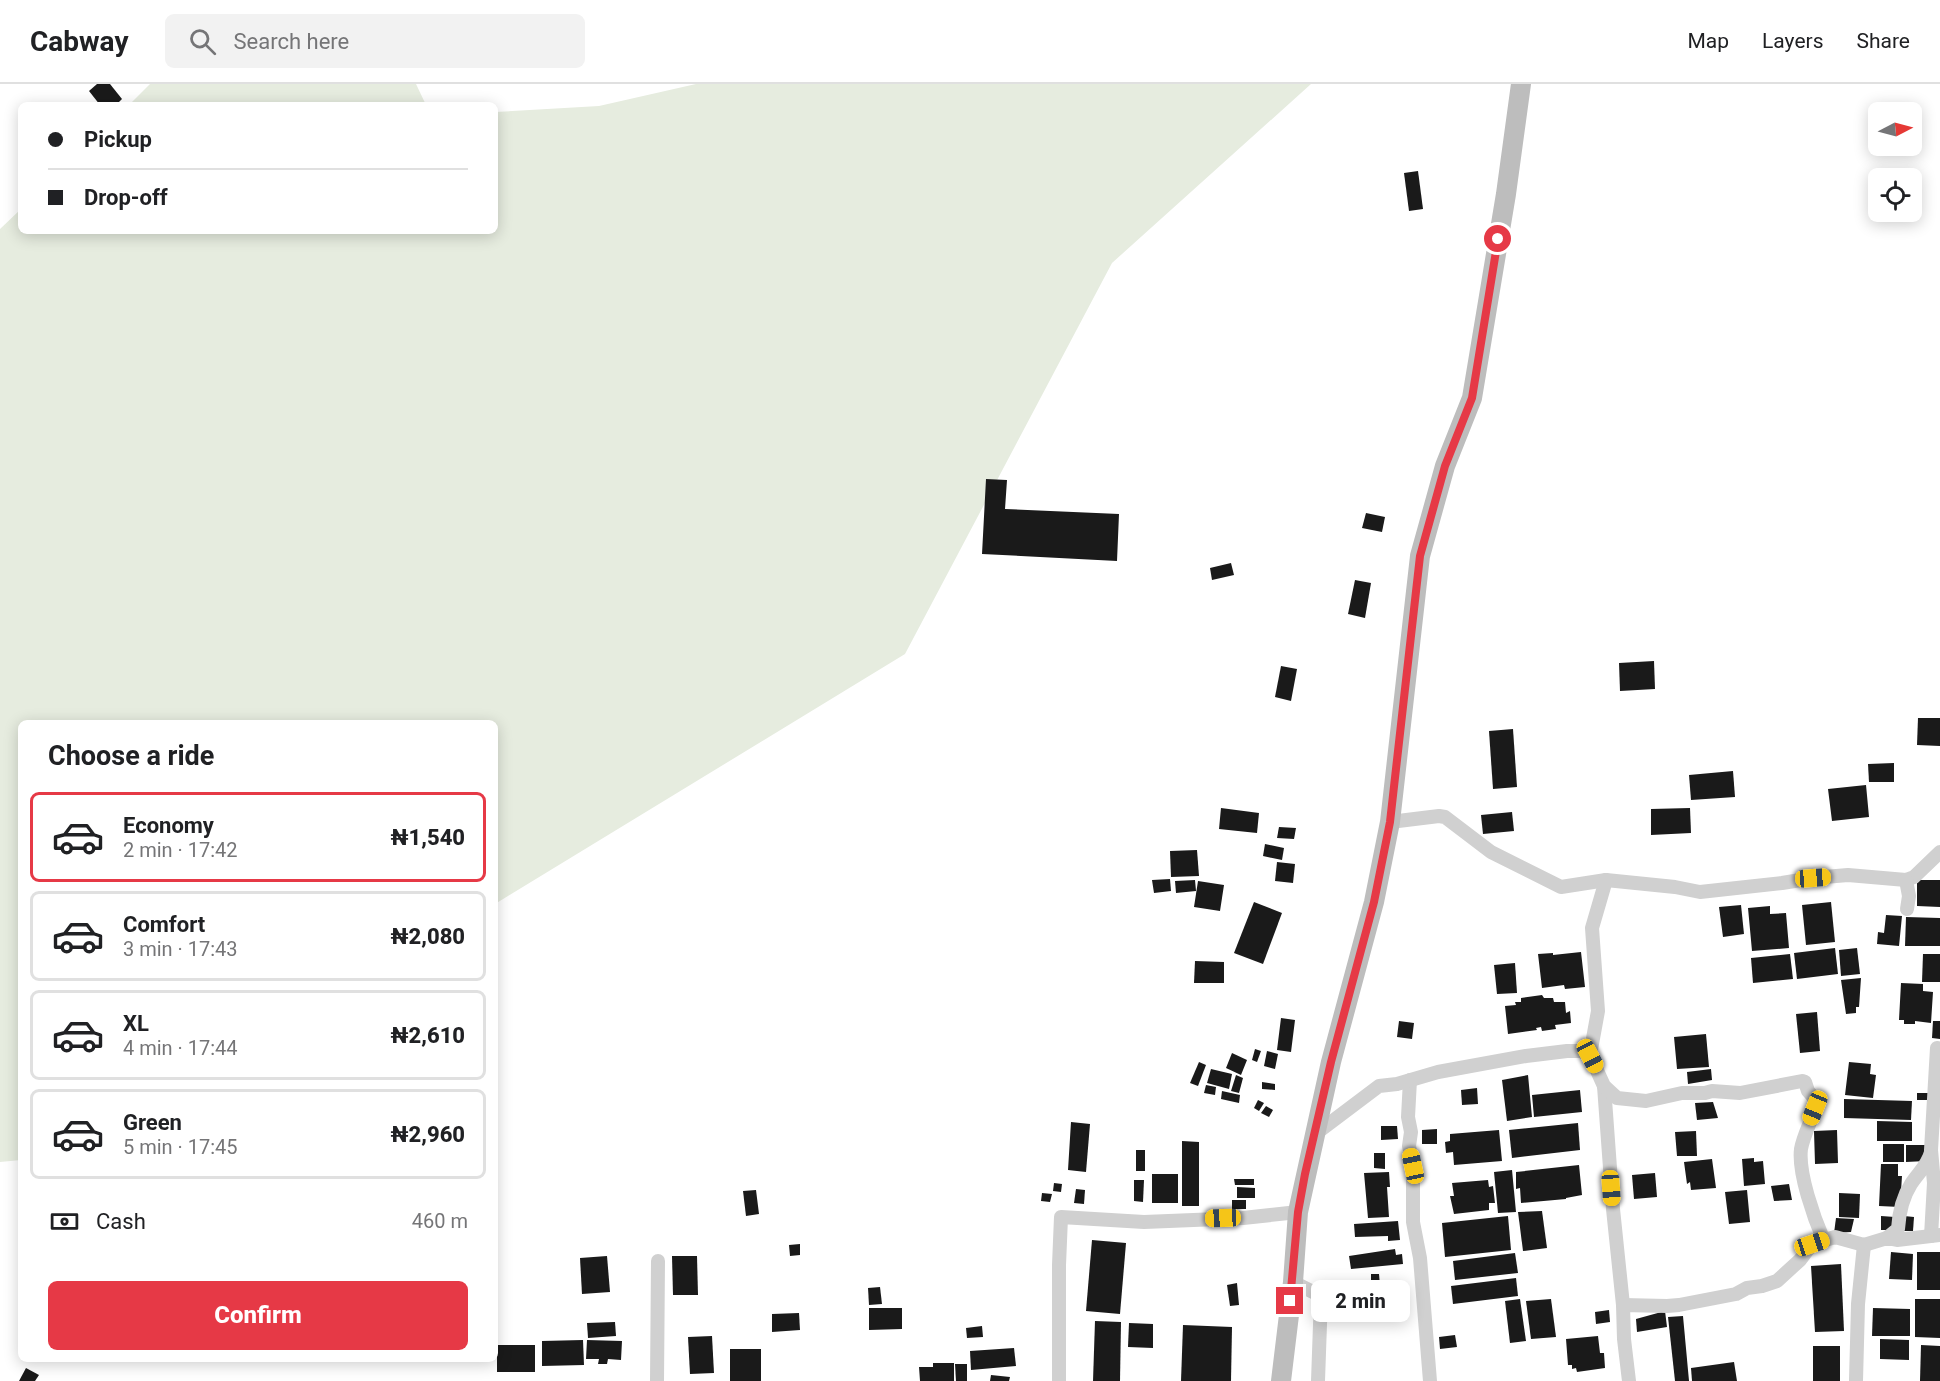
<!DOCTYPE html>
<meta charset="utf-8">
<style>
body{margin:0;font-family:Roboto,sans-serif;background:#f2f2f2;color:#202124;height:100vh;display:flex;flex-direction:column;font-size:22px;white-space:nowrap}
*{box-sizing:border-box;margin:0}
p{font-size:20px;color:#757577}
.icon{flex:none;width:33px;height:33px;fill:none;stroke:currentColor;stroke-width:2;stroke-linecap:round;stroke-linejoin:round}
.map{position:relative;flex:1;overflow:hidden}
.side{position:absolute;left:18px;top:636px;width:480px;height:642px;display:flex;flex-direction:column;background:#fff;border-radius:9px;box-shadow:0 3px 15px #0003}
.side>*{flex:none}
.banner{position:absolute;left:18px;top:18px;width:480px;height:132px;border-radius:9px;box-shadow:0 3px 15px #0003;display:grid;align-content:center;height:132px;padding:0 30px;background:#fff}
.needle{width:39px;rotate:84deg}
.fabs{position:absolute;left:1868px;top:18px;display:grid;gap:12px}
.fabs a{display:grid;place-items:center;width:54px;height:54px;border-radius:9px;background:#fff;box-shadow:0 3px 15px #0003;font-size:30px}
.end{position:absolute;width:27px;height:27px;margin:-14px;border:8px solid #e63946;background:#fff;box-shadow:0 0 0 3px #fff}
.from{border-radius:50%}
.bubble{position:absolute;height:42px;border-radius:9px;background:#fff;box-shadow:0 3px 15px #0003;font-size:20px;font-weight:800;line-height:42px;text-align:center}
.car{position:absolute;width:18px;height:36px;margin:-18px -9px;border-radius:8px;box-shadow:0 0 4px 2px #0007;background:linear-gradient(#f5c518 24%,#345 0 40%,#f5c518 0 76%,#345 0 86%,#f5c518 0)}
.banner b{display:flex;align-items:center;gap:21px;height:57px;font-size:22px}
.banner b+b{border-top:2px solid #e0e0e0}
.banner i{width:15px;height:15px;background:#202124}
ul{padding:0;list-style:none}
li{display:flex;align-items:center;gap:18px;height:90px;margin:0 12px 9px;padding:0 18px;border:3px solid #e0e0e0;border-radius:9px}
li div{flex:1}
li b{display:block;font-size:22px}
li em{font-style:normal;font-weight:800}
li.current{border-color:#e63946}
li>.icon{width:54px;height:54px;stroke-width:1.5}
h2{padding:0 30px;font-size:27px;line-height:72px}
.pay{display:flex;align-items:center;gap:15px;height:66px;padding:0 30px;font-size:22px}
.pay p{margin-inline-start:auto}
.cta{display:flex;gap:12px;margin-top:auto;padding:12px 30px}
.cta a{flex:1;height:69px;border-radius:9px;background:#e63946;color:#fff;font-size:24px;font-weight:800;line-height:69px;text-align:center}
header{display:flex;align-items:center;gap:36px;box-sizing:border-box;height:84px;padding:0 30px;background:#fff;border-bottom:2px solid #e0e0e0}
header strong{font-size:28px}
nav{display:flex;gap:33px;margin-inline-start:auto;font-size:21px}
.search{width:420px;height:54px;background:#f2f2f2;display:flex;align-items:center;gap:15px;box-sizing:border-box;padding:0 21px;border-radius:9px;color:#757577;font-size:22px}
.map>svg:first-child{display:block}
.green{fill:#e6ecdf}
.building{fill:#1a1a1a}
.lines{fill:none;stroke-linecap:round;stroke-linejoin:round}
.street{stroke:#d0d0d0;stroke-width:14}
.secondary{stroke:#bdbdbd;stroke-width:20}
.route{stroke:#e63946;stroke-width:8}
</style>
<header>
<strong>Cabway</strong>
<div class="search"><svg class="icon" aria-label="search" viewBox="0 0 24 24"><circle cx="10" cy="10" r="6"/><path d="M15 15l6 6"/></svg>Search here</div>
<nav><a>Map</a><a>Layers</a><a>Share</a></nav>
</header>
<div class="map">
<svg width="1940" height="1297" viewBox="0 0 1940 1297">
<rect width="100%" height="100%" fill="#fff"/>
<g class="green">
<polygon points="150,0 416,0 426,21 129,21"/>
<polygon points="696,0 1311,0 1112,179 905,570 495,820 495,639 21,639 21,1076 0,1078 0,145 21,125 21,147 495,147 495,28 599,22"/>
</g>
<g class="building">
<polygon points="97,0 110,0 122,15 116,21 100,21 89,7"/>
<polygon points="1418,87 1423,125 1409,127 1404,89"/>
<polygon points="986,395 1007,396 1005,425 1119,430 1117,477 982,470"/>
<polygon points="1366,429 1385,433 1382,448 1362,444"/>
<polygon points="1231,479 1234,491 1212,496 1210,484"/>
<polygon points="1355,496 1371,499 1365,534 1348,530"/>
<polygon points="1654,577 1655,605 1620,607 1619,579"/>
<polygon points="1281,582 1297,585 1291,617 1275,613"/>
<polygon points="1918,634 1940,634 1940,662 1917,661"/>
<polygon points="1513,645 1517,703 1493,705 1489,647"/>
<polygon points="1894,679 1894,698 1869,698 1868,680"/>
<polygon points="1733,687 1735,713 1691,716 1689,691"/>
<polygon points="1866,701 1869,733 1832,737 1828,705"/>
<polygon points="1221,724 1259,729 1257,749 1219,745"/>
<polygon points="1690,724 1691,749 1651,751 1651,725"/>
<polygon points="1512,728 1514,747 1483,750 1481,731"/>
<polygon points="1279,743 1296,744 1294,755 1277,754"/>
<polygon points="1265,760 1284,764 1282,776 1263,772"/>
<polygon points="1197,766 1199,792 1171,793 1170,767"/>
<polygon points="1277,778 1295,780 1293,799 1275,797"/>
<polygon points="1170,795 1171,807 1154,809 1152,796"/>
<polygon points="1195,796 1196,807 1176,809 1175,797"/>
<polygon points="1917,796 1940,796 1940,823 1917,822"/>
<polygon points="1198,797 1224,801 1220,827 1194,823"/>
<polygon points="1254,818 1282,829 1263,880 1234,869"/>
<polygon points="1831,818 1835,858 1806,861 1802,821"/>
<polygon points="1741,821 1744,850 1723,853 1719,823"/>
<polygon points="1770,822 1770,830 1786,829 1789,864 1752,867 1748,824"/>
<polygon points="1886,831 1902,832 1899,862 1877,860 1878,848 1884,849"/>
<polygon points="1906,833 1940,834 1940,862 1905,862"/>
<polygon points="1835,864 1838,890 1797,895 1794,869"/>
<polygon points="1857,864 1860,890 1841,892 1839,866"/>
<polygon points="1581,868 1585,903 1565,905 1564,901 1542,904 1538,870 1553,869 1553,871"/>
<polygon points="1790,870 1793,895 1753,899 1751,874"/>
<polygon points="1923,870 1940,870 1940,898 1922,898"/>
<polygon points="1195,877 1224,878 1224,899 1194,899"/>
<polygon points="1515,879 1517,909 1497,910 1494,881"/>
<polygon points="1861,894 1859,923 1856,923 1856,929 1846,930 1841,896"/>
<polygon points="1901,899 1923,900 1923,907 1933,908 1931,939 1915,937 1915,940 1904,940 1904,936 1899,936"/>
<polygon points="1542,911 1544,914 1553,914 1554,918 1565,918 1566,929 1570,927 1571,939 1555,941 1556,945 1542,947 1541,943 1536,944 1537,946 1508,950 1505,922 1516,921 1515,918 1521,918 1521,914"/>
<polygon points="1817,928 1820,967 1800,969 1796,930"/>
<polygon points="1281,934 1295,936 1291,968 1277,966"/>
<polygon points="1399,937 1414,939 1412,955 1397,953"/>
<polygon points="1933,937 1940,937 1940,955 1932,954"/>
<polygon points="1706,950 1709,983 1677,985 1674,953"/>
<polygon points="1255,965 1261,967 1257,978 1252,976"/>
<polygon points="1267,967 1278,970 1275,985 1264,982"/>
<polygon points="1232,969 1247,976 1241,991 1226,984"/>
<polygon points="1199,978 1206,981 1198,1002 1190,999"/>
<polygon points="1849,978 1871,980 1870,990 1876,991 1873,1014 1845,1011"/>
<polygon points="1211,985 1232,990 1229,1005 1207,999"/>
<polygon points="1711,985 1712,996 1688,1000 1687,988"/>
<polygon points="1236,991 1243,994 1239,1009 1231,1007"/>
<polygon points="1528,991 1532,1033 1507,1037 1502,996"/>
<polygon points="1262,998 1275,1000 1275,1006 1262,1005"/>
<polygon points="1206,1001 1216,1003 1215,1011 1204,1009"/>
<polygon points="1477,1004 1478,1020 1462,1021 1461,1006"/>
<polygon points="1580,1006 1582,1028 1534,1033 1532,1011"/>
<polygon points="1222,1007 1240,1011 1239,1019 1221,1015"/>
<rect x="1917" y="1009" width="11" height="7"/>
<polygon points="1844,1015 1912,1017 1911,1036 1844,1034"/>
<polygon points="1258,1016 1264,1019 1259,1027 1254,1024"/>
<polygon points="1713,1018 1718,1034 1697,1036 1695,1019"/>
<polygon points="1266,1022 1273,1026 1269,1033 1261,1029"/>
<polygon points="1877,1037 1912,1038 1912,1057 1877,1057"/>
<polygon points="1071,1038 1090,1040 1086,1088 1068,1086"/>
<polygon points="1578,1039 1580,1066 1512,1074 1509,1046"/>
<polygon points="1381,1042 1397,1042 1398,1055 1381,1056"/>
<polygon points="1437,1045 1437,1060 1422,1060 1422,1046"/>
<polygon points="1499,1046 1502,1077 1454,1081 1453,1068 1446,1069 1445,1058 1450,1057 1450,1050"/>
<polygon points="1837,1046 1838,1079 1815,1080 1814,1047"/>
<polygon points="1696,1047 1697,1072 1677,1072 1675,1048"/>
<polygon points="1182,1057 1199,1058 1199,1122 1182,1122"/>
<rect x="1883" y="1060" width="21" height="18"/>
<polygon points="1906,1061 1926,1061 1926,1077 1906,1078"/>
<rect x="1136" y="1066" width="9" height="21"/>
<polygon points="1374,1069 1385,1069 1385,1085 1374,1084"/>
<polygon points="1754,1074 1754,1078 1763,1077 1765,1100 1744,1102 1742,1075"/>
<polygon points="1712,1075 1716,1104 1691,1106 1690,1098 1687,1100 1684,1078"/>
<polygon points="1881,1080 1898,1080 1898,1092 1902,1092 1900,1123 1879,1122"/>
<polygon points="1579,1081 1582,1111 1566,1114 1566,1115 1521,1119 1520,1104 1516,1105 1516,1088"/>
<polygon points="1512,1086 1516,1128 1498,1129 1494,1088"/>
<polygon points="1389,1088 1390,1103 1387,1103 1389,1133 1368,1134 1364,1089"/>
<polygon points="1655,1089 1657,1113 1634,1115 1632,1091"/>
<rect x="1152" y="1090" width="26" height="29"/>
<polygon points="1234,1095 1254,1095 1254,1101 1235,1101"/>
<polygon points="1134,1096 1144,1096 1143,1118 1134,1117"/>
<polygon points="1488,1096 1489,1103 1493,1102 1495,1119 1489,1119 1489,1126 1454,1130 1450,1112 1454,1112 1452,1099"/>
<polygon points="1054,1099 1062,1100 1061,1108 1053,1107"/>
<polygon points="1789,1100 1792,1116 1774,1117 1771,1102"/>
<polygon points="1237,1103 1255,1104 1255,1114 1237,1114"/>
<polygon points="1076,1105 1085,1106 1084,1120 1074,1119"/>
<polygon points="756,1106 759,1130 746,1132 743,1107"/>
<polygon points="1747,1106 1750,1138 1729,1140 1725,1108"/>
<polygon points="1042,1109 1052,1110 1050,1118 1041,1117"/>
<polygon points="1839,1109 1860,1110 1859,1134 1839,1133"/>
<rect x="1232" y="1116" width="14" height="9"/>
<polygon points="1542,1127 1547,1164 1523,1167 1518,1128"/>
<polygon points="1508,1132 1511,1166 1445,1173 1442,1139"/>
<polygon points="1881,1132 1895,1133 1895,1146 1881,1146"/>
<polygon points="1904,1132 1914,1133 1913,1147 1903,1147"/>
<polygon points="1836,1134 1854,1135 1851,1148 1834,1149"/>
<polygon points="1398,1137 1400,1156 1388,1157 1388,1152 1355,1153 1354,1140"/>
<polygon points="1092,1156 1126,1159 1120,1230 1086,1227"/>
<polygon points="800,1160 800,1171 790,1172 789,1161"/>
<polygon points="1395,1165 1396,1171 1402,1170 1403,1180 1351,1185 1349,1172"/>
<polygon points="1891,1168 1913,1170 1912,1196 1889,1195"/>
<rect x="1917" y="1168" width="23" height="38"/>
<polygon points="1515,1169 1518,1189 1455,1196 1453,1177"/>
<polygon points="607,1172 610,1208 582,1210 580,1174"/>
<polygon points="672,1172 697,1172 698,1211 673,1211"/>
<polygon points="1841,1180 1844,1247 1815,1248 1811,1182"/>
<polygon points="1371,1190 1379,1190 1380,1202 1371,1202"/>
<polygon points="1516,1194 1518,1212 1453,1220 1451,1202"/>
<polygon points="1237,1199 1239,1221 1230,1222 1227,1201"/>
<polygon points="880,1203 882,1220 869,1221 868,1204"/>
<polygon points="1351,1208 1360,1208 1360,1215 1367,1214 1367,1229 1357,1229 1357,1224 1351,1224"/>
<polygon points="1520,1215 1526,1257 1510,1259 1505,1217"/>
<polygon points="1551,1215 1556,1253 1531,1255 1526,1217"/>
<polygon points="1915,1215 1940,1215 1940,1254 1915,1253"/>
<polygon points="869,1224 902,1224 902,1245 869,1246"/>
<polygon points="1873,1224 1910,1225 1910,1252 1872,1252"/>
<polygon points="1609,1226 1610,1238 1596,1240 1595,1228"/>
<polygon points="1665,1227 1667,1243 1637,1248 1636,1235"/>
<polygon points="799,1229 800,1246 772,1248 772,1230"/>
<polygon points="1683,1232 1689,1297 1675,1297 1668,1233"/>
<polygon points="1095,1237 1121,1238 1120,1297 1093,1297"/>
<polygon points="615,1238 616,1252 588,1254 587,1239"/>
<polygon points="1129,1239 1153,1240 1153,1264 1128,1263"/>
<polygon points="1183,1241 1232,1243 1231,1297 1181,1297"/>
<polygon points="982,1242 983,1253 967,1254 966,1244"/>
<polygon points="1455,1251 1457,1263 1440,1265 1439,1253"/>
<polygon points="712,1252 714,1289 690,1290 688,1253"/>
<polygon points="1598,1252 1600,1269 1604,1269 1605,1284 1577,1288 1576,1284 1572,1285 1572,1281 1568,1281 1566,1255"/>
<polygon points="1880,1255 1909,1256 1909,1276 1880,1275"/>
<polygon points="583,1256 584,1281 542,1282 542,1257"/>
<polygon points="587,1256 622,1257 621,1276 608,1275 607,1280 598,1280 599,1275 586,1275"/>
<rect x="497" y="1261" width="38" height="27"/>
<polygon points="1921,1261 1940,1262 1940,1297 1920,1297"/>
<rect x="1813" y="1262" width="27" height="35"/>
<polygon points="1014,1264 1016,1282 971,1286 970,1267"/>
<rect x="730" y="1265" width="31" height="32"/>
<polygon points="1734,1278 1737,1297 1692,1297 1691,1284"/>
<polygon points="933,1279 954,1279 954,1297 920,1297 919,1283 933,1283"/>
<polygon points="955,1280 967,1280 967,1297 956,1297"/>
<polygon points="26,1284 39,1291 35,1297 19,1297"/>
<polygon points="991,1291 1010,1293 1009,1297 990,1297"/>
</g>
<g class="lines">
<g class="street">
<polyline points="1390,738 1439,732 1445,733 1491,768 1561,803 1606,796 1675,803 1700,808 1782,799 1813,794 1848,791 1906,796 1914,793 1940,768"/>
<polyline points="1906,796 1909,812 1907,825"/>
<polyline points="1590,971 1598,927 1592,844 1606,796"/>
<polyline points="1410,996 1408,1033 1411,1048 1409,1062 1413,1082 1413,1138 1420,1174 1430,1297"/>
<polyline points="1604,1002 1613,1125 1623,1221"/>
<path d="M1314,1051L1379,1002L1397,1000L1438,988L1526,972L1567,967H1581L1590,971L1604,1002L1617,1014L1646,1017L1682,1009H1705L1712,1007L1740,1009L1802,997L1805,998L1808,1007L1815,1015L1816,1020C1813,1035 1804,1049 1801,1065C1798,1089 1814,1134 1824,1157"/>
<polyline points="1931,1152 1934,1099 1931,1066 1937,964 1940,965"/>
<path d="M1887,1154L1898,1145C1899,1129 1902,1114 1911,1100C1918,1089 1928,1081 1931,1068"/>
<polyline points="1293,1198 1321,1212 1318,1297"/>
<polyline points="657,1297 658,1177"/>
<polyline points="1059,1297 1059,1181 1061,1133 1144,1138 1243,1134 1298,1128"/>
<polyline points="1629,1297 1624,1255 1623,1221 1667,1222 1679,1221 1736,1210 1747,1204 1762,1202 1777,1197 1800,1176 1812,1160 1835,1153 1864,1161 1887,1154 1897,1156 1940,1151"/>
<polyline points="1856,1297 1858,1220 1864,1161"/>
</g>
<polyline class="secondary" points="1281,1297 1293,1198 1298,1128 1331,978 1374,818 1390,738 1420,472 1445,382 1472,314 1506,110 1521,0"/>
</g>
<g class="lines">
<polyline class="route" points="1290,1217 1298,1128 1305,1090 1331,978 1374,818 1390,738 1420,472 1445,382 1472,314 1498,155"/>
</g>
</svg>
<div class="fabs">
<a><svg class="needle" viewBox="-14 -14 28 28"><path d="M0-13l5 13h-10z" fill="#e53935"/><path d="M0 13l5-13h-10z" fill="#757577"/></svg></a>
<a><svg class="icon" aria-label="locate" viewBox="0 0 24 24"><circle cx="12" cy="12" r="6"/><path d="M12 2v4M12 18v4M2 12h4M18 12h4"/></svg></a>
</div>
<i class="end from" style="left:1498px;top:155px"></i>
<i class="end" style="left:1290px;top:1217px"></i>
<div class="bubble" style="left:1311px;top:1196px;width:99px">2 min</div>
<i class="car" style="left:1813px;top:794px;rotate:86deg"></i>
<i class="car" style="left:1590px;top:972px;rotate:152deg"></i>
<i class="car" style="left:1815px;top:1024px;rotate:202deg"></i>
<i class="car" style="left:1413px;top:1082px;rotate:348deg"></i>
<i class="car" style="left:1611px;top:1104px;rotate:176deg"></i>
<i class="car" style="left:1223px;top:1134px;rotate:268deg"></i>
<i class="car" style="left:1812px;top:1160px;rotate:72deg"></i>
<div class="banner">
<b><i class="from"></i>Pickup</b>
<b><i></i>Drop-off</b>
</div>
<section class="side">
<h2>Choose a ride</h2>
<ul>
<li class="current"><svg class="icon" aria-label="car" viewBox="0 0 24 24"><path d="M5 17H2v-5l4-1 3-4h7l3 4 3 1v5h-3M9 17h6M6 11h13"/><circle cx="7" cy="17" r="2"/><circle cx="17" cy="17" r="2"/></svg><div><b>Economy</b><p>2 min · 17:42</p></div><em>₦1,540</em></li>
<li><svg class="icon" aria-label="car" viewBox="0 0 24 24"><path d="M5 17H2v-5l4-1 3-4h7l3 4 3 1v5h-3M9 17h6M6 11h13"/><circle cx="7" cy="17" r="2"/><circle cx="17" cy="17" r="2"/></svg><div><b>Comfort</b><p>3 min · 17:43</p></div><em>₦2,080</em></li>
<li><svg class="icon" aria-label="car" viewBox="0 0 24 24"><path d="M5 17H2v-5l4-1 3-4h7l3 4 3 1v5h-3M9 17h6M6 11h13"/><circle cx="7" cy="17" r="2"/><circle cx="17" cy="17" r="2"/></svg><div><b>XL</b><p>4 min · 17:44</p></div><em>₦2,610</em></li>
<li><svg class="icon" aria-label="car" viewBox="0 0 24 24"><path d="M5 17H2v-5l4-1 3-4h7l3 4 3 1v5h-3M9 17h6M6 11h13"/><circle cx="7" cy="17" r="2"/><circle cx="17" cy="17" r="2"/></svg><div><b>Green</b><p>5 min · 17:45</p></div><em>₦2,960</em></li>
</ul>
<div class="pay"><svg class="icon" aria-label="cash" viewBox="0 0 24 24"><path d="M3 7h18v10H3z"/><circle cx="12" cy="12" r="2"/></svg>Cash<p>460 m</p></div>
<div class="cta"><a>Confirm</a></div>
</section>
</div>
